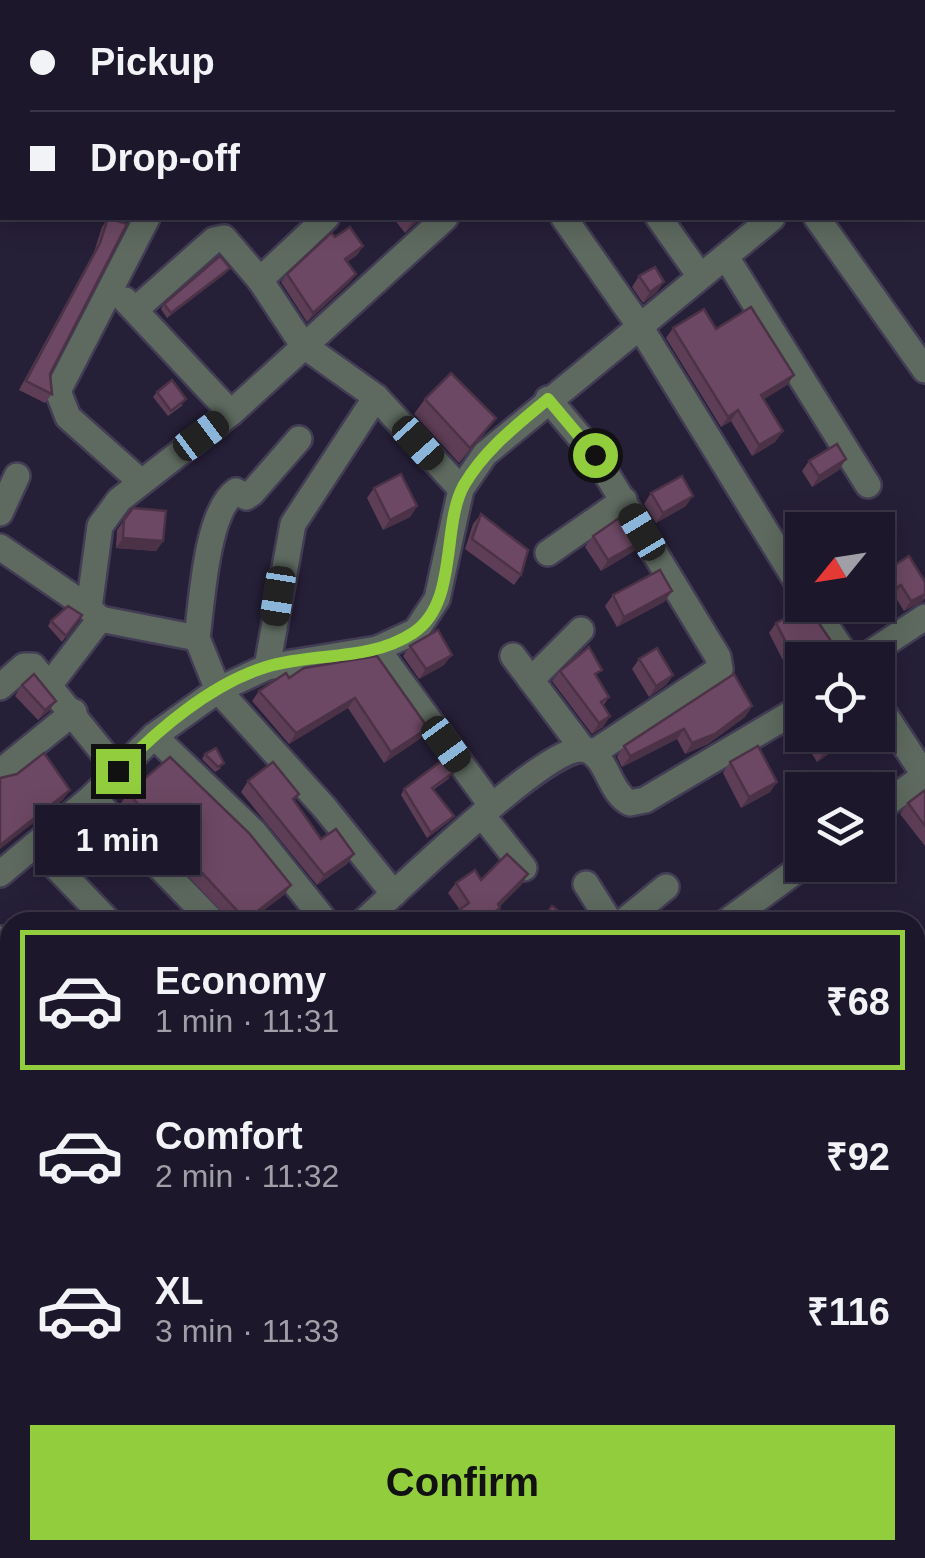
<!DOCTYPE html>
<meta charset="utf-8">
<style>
body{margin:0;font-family:Arial,sans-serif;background:#252032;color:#f1f3f6;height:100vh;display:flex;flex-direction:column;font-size:38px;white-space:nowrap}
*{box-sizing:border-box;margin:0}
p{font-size:32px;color:#a09fa8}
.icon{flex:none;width:55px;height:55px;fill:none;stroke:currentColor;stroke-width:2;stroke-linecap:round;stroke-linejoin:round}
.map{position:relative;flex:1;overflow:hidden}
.side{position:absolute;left:0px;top:912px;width:925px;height:648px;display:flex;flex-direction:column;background:#1c172a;border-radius:30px 30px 0 0;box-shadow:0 5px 25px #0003,0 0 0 2px #3a3647}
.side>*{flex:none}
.banner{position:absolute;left:0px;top:0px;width:925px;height:220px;box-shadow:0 5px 25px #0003,0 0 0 2px #3a3647;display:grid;align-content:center;height:220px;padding:0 30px;background:#1c172a}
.needle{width:65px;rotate:240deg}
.tools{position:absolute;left:785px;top:512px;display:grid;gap:20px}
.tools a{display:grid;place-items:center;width:110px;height:110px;border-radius:0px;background:#1c172a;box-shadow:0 5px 25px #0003,0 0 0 2px #3a3647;font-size:50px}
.end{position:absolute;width:45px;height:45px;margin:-22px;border:12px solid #92cd3e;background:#111;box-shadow:0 0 0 5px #111}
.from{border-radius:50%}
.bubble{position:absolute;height:70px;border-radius:0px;background:#1c172a;box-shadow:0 5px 25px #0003,0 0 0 2px #3a3647;font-size:32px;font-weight:700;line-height:70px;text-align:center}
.car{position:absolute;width:30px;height:60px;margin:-30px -15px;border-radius:12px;box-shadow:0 0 8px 2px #0007;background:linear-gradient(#222 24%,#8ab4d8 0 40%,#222 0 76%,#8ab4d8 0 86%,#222 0)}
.banner b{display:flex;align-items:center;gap:35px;height:95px;font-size:38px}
.banner b+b{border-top:2px solid #3a3647}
.banner i{width:25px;height:25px;background:#f1f3f6}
ul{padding:18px 0 0;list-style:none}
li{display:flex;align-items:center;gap:30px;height:140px;margin:0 20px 15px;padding:0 10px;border:5px solid transparent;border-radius:0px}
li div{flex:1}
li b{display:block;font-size:38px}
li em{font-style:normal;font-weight:700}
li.selected{border-color:#92cd3e}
li>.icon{width:90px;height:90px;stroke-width:1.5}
.action{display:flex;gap:20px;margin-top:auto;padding:20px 30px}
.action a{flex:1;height:115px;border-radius:0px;background:#92cd3e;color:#111;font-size:40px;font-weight:700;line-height:115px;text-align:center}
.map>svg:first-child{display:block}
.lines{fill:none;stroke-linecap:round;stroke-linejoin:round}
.minor-casing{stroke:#423c54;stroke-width:30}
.major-casing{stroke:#423c54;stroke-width:30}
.minor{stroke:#5e6a60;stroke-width:25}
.major{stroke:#97b09c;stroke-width:25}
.wall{fill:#5e3e56}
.shaded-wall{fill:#4c3246}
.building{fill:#6d4864;stroke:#4c3246;stroke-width:2.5}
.route{stroke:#92cd3e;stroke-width:12}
</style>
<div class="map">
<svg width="925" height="1558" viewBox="0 0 925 1558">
<rect width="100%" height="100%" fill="#261f38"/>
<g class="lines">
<g class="minor-casing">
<g id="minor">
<polyline points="206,0 206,2"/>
<polyline points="355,0 356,2"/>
<polyline points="484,0 485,2"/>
<polyline points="670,0 672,2"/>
<polyline points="757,0 759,2"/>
<polyline points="860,0 862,2"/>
<polyline points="543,2 548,0"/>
<polyline points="908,2 910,0"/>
<polyline points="922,114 925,116"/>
<polyline points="564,218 639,325 802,590"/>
<polyline points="659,218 700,276"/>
<polyline points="817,218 925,370"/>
<polyline points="726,257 868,485"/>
<polyline points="260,280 326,218"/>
<polyline points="125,300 231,413"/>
<polyline points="135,310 214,240 224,238 260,280 303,345 376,397 461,489"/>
<polyline points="548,399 595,455 718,657 720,669 593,753"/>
<polyline points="140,481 68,417 58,391 147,218"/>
<polyline points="0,513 17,476"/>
<polyline points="0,547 89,608"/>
<polyline points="548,553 624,500"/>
<polyline points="812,605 849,660"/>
<polyline points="100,619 197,638 218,690 324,807 394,894"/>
<path d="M197,638C202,602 206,512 236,491L246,497L252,493L299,439"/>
<polyline points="377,649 492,806"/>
<polyline points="513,656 583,749"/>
<polyline points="860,660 925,617"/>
<polyline points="267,667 293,524 376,397"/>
<polyline points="531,680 581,630"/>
<polyline points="51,683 100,619 89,608 100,526 119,500 231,413 445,218"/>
<polyline points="0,687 24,666 33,666 118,771"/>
<polyline points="878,704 925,776"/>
<polyline points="154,736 254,832 326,922"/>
<polyline points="0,772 74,712"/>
<polyline points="92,797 213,922"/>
<polyline points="878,810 925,775"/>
<polyline points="482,815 524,868"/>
<polyline points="35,845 109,922"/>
<polyline points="0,874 92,797 154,736 218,690 267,667 377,649 416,631 437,599 461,489 485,454 772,218"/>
<polyline points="586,884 610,922"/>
<path d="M363,922C395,894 553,738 587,750C608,758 609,793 630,803L645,800L802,707"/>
<polyline points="623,922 666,887"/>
<polyline points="726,922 804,865"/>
<polyline points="0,939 10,949"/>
<polyline points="0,1051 10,1062"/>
<polyline points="915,1081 925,1070"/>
<polyline points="0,1233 10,1225"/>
<polyline points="0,1353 10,1345"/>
<polyline points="915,1372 925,1376"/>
<polyline points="0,1472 10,1462"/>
<polyline points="187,1550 195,1558"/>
<polyline points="866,1550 891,1558"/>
<polyline points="83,1558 95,1550"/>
<polyline points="221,1558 232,1550"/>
<polyline points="357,1558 368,1550"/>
<polyline points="551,1558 556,1550"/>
</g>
</g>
<g class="major-casing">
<g id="major">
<polyline points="0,1512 10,1521"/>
<polyline points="43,1550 52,1558"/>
</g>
</g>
<use href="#minor" class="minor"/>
<use href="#major" class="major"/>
</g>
<g class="wall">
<polygon points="108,218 127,224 50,374 52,394 45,403 19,390 94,252 102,227"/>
<polygon points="393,218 421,218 405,233"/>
<polygon points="335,237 363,246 357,255 347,262 356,274 350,282 307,322 281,282 287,274"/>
<polygon points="226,273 167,318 161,309 164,304"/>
<polygon points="639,276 657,292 643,303 632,287"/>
<polygon points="673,328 716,329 794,375 787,385 764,399 783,431 775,442 752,456 731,421 721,427 666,338"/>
<polygon points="157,392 183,405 168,416 153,397"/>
<polygon points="425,399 485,433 459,463 414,414"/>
<polygon points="809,461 839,470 812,487 802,471"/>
<polygon points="374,488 417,506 410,517 383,530 367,498"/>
<polygon points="651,493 686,506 656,523 644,504"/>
<polygon points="133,508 163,541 156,551 116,548 117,530"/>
<polygon points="481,514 521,575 514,585 465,549 473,524"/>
<polygon points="593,536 642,541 634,551 601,571 585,547"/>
<polygon points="887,570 925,582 925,598 923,601 904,611 894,595"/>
<polygon points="672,591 664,602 617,627 605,606 613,595"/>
<polygon points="832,605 877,605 844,624"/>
<polygon points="82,615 62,642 48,626 51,621"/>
<polygon points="776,623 823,651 806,660 802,660 788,670 769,633"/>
<polygon points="410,646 444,665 419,679 403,656"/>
<polygon points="639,659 673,675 666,685 649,697 632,669"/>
<polygon points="304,668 421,738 384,763 348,708 289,744 252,701 259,691 289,678"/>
<polygon points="560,671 597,677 609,697 603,706 610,716 603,727 592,734 552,681"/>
<polygon points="22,685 49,711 38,720 15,696"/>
<polygon points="752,706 745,717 708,744 685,754 677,739 622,767 617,757 624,746"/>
<polygon points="802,721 802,735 855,735 817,762 797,729"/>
<polygon points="205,754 221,768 215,772 202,759"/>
<polygon points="730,762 777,782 770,792 741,808 723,773"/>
<polygon points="451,777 433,790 450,821 427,838 401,795 404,789"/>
<polygon points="248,781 299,794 294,801 321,839 354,854 347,864 317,885 241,792"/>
<polygon points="925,790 925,846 900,814 908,803"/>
<polygon points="128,793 291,885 284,895 248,922 231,922 121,803"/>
<polygon points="85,820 116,845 103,858 77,830"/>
<polygon points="528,874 521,885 500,906 493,918 487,922 443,922 460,910 448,893 456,883"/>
<polygon points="10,952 10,995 1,986"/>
<polygon points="915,960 925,967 925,1025 915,1018"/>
<polygon points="925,1086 925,1170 915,1162 915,1099"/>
<polygon points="0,1141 10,1210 0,1214"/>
<polygon points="10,1238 10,1259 2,1249"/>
<polygon points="0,1357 10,1368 10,1448 0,1450"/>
<polygon points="925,1424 925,1540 915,1536 917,1439"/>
<polygon points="169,1550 183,1550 188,1558 163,1558"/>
<polygon points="582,1550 710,1550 707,1558 576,1558"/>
<polygon points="884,1550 915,1550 925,1558 878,1558"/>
</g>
<g class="shaded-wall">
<polygon points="417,218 421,218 405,233 412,223"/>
<polygon points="363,246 357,255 339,267 345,259"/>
<polygon points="230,268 226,273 167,318 171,313"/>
<polygon points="356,274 350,282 307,322 313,313"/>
<polygon points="664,282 657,292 643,303 650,292"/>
<polygon points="794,375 787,385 754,405 761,395"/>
<polygon points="738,410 731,421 721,427 728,417"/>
<polygon points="496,418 485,433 459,463 470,448"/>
<polygon points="783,431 775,442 752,456 759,445"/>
<polygon points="846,459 839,470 812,487 819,476"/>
<polygon points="693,496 686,506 656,523 663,513"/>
<polygon points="417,506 410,517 383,530 390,520"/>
<polygon points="123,538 163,541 156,551 116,548"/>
<polygon points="642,541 634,551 601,571 608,560"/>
<polygon points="901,585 894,595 878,605 878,598"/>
<polygon points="672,591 664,602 617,627 624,617"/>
<polygon points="925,594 923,601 904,611 911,601"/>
<polygon points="866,605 877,605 844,624 851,614"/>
<polygon points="831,641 823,651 806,660 802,660 802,662 788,670 795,659"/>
<polygon points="452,655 444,665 419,679 426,669"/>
<polygon points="673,675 666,685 649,697 656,686"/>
<polygon points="355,698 348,708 289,744 296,733"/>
<polygon points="56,701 49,711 38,720 45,710"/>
<polygon points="752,706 745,717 708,744 685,754 692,743"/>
<polygon points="610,716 603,727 592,734 599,723"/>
<polygon points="428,728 421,738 384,763 391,752"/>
<polygon points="684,729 677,739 622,767 630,756"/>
<polygon points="848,735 855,735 817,762 824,752"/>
<polygon points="777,782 770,792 741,808 749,797"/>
<polygon points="70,790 63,800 0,849 0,845"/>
<polygon points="454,816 450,821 427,838 431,833"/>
<polygon points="123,835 116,845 103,858 110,847"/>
<polygon points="354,854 347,864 317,885 324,875"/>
<polygon points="528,874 521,885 494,912 500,908 493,918 487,922 479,922"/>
<polygon points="291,885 284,895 248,922 244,922"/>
<polygon points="10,1199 10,1210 0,1214 0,1209 6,1201"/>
<polygon points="925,1340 925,1351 921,1357 915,1358 915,1345 917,1341"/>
<polygon points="10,1435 10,1448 0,1450 0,1449"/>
<polygon points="915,1514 925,1517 925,1540 915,1536"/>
</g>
<g class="building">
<polygon points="223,0 263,0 264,2 222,2"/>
<polygon points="108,218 127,224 50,374 52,394 26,381 100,243"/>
<polygon points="350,227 363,246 345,259 356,274 313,313 287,274 331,233 335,237"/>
<polygon points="220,256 230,268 171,313 164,304"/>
<polygon points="655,267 664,282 650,292 639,276"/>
<polygon points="751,307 794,375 761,395 783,431 759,445 738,410 728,417 673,328 704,309 716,329"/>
<polygon points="451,373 496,418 470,448 425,399"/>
<polygon points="172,380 186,399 171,411 157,392"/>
<polygon points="837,444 846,459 819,476 809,461"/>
<polygon points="401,474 417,506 390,520 374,488"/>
<polygon points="682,476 693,496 663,513 651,493"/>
<polygon points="133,508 166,511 163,541 123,538 124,520"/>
<polygon points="481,514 528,550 521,575 472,539"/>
<polygon points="625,514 642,541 608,560 593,536"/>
<polygon points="909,556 925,582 925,594 911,601 901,585 878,598 878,567 884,564 887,570"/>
<polygon points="660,570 672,591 624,617 613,595"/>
<polygon points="846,605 866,605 851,614"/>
<polygon points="68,606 82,615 66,636 51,621"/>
<polygon points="808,607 831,641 795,659 776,623"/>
<polygon points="438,630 452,655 426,669 410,646"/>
<polygon points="589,647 602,670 595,674 609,697 601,702 610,716 599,723 560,671"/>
<polygon points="657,648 673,675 656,686 639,659"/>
<polygon points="377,656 428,728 391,752 355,698 296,733 259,691 286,673 289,678 304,668"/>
<polygon points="34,674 56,701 45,710 22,685"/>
<polygon points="734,674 752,706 715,734 692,743 684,729 630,756 624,746"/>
<polygon points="814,735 848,735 824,752"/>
<polygon points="758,746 777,782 749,797 730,762"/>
<polygon points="216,748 224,763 218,767 205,754"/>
<polygon points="44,753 70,790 0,845 0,778 17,774"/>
<polygon points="170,757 249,833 291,885 246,920 128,793"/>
<polygon points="273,762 299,794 293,799 321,839 336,829 354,854 324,875 248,781"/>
<polygon points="440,762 447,762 454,772 432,788 454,816 431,833 404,789"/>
<polygon points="925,790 925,826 908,803"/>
<polygon points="98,809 123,835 110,847 85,820"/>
<polygon points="507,854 528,874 498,904 500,908 479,922 445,922 444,921 469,903 456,883 475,870 481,880"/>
<polygon points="552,906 565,916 560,922 542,922 541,921"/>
<polygon points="0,945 6,952 10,952 10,980 7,977 0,984"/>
<polygon points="915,960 925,967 925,1002 915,995"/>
<polygon points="925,1086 925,1147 915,1139 915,1099"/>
<polygon points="0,1141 10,1152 10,1199 6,1201 0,1195"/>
<polygon points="925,1202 925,1276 921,1283 925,1284 925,1340 917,1341 915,1347 915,1218"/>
<polygon points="0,1357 10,1368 9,1435 0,1424"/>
<polygon points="925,1431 925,1517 915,1514 915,1438 920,1440"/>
<polygon points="922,1542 925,1543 925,1558 884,1558 887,1550 915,1550 915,1545"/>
<polygon points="170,1550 183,1550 188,1558 177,1558"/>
<polygon points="265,1550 271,1558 253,1558"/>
<polygon points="586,1550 710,1550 707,1558 583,1558"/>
</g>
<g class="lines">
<path class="route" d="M118,771C157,730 211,684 266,667C314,652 369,662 413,633C459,603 441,526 464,485C485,449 517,425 548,399L595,455"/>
</g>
</svg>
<div class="tools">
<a><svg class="needle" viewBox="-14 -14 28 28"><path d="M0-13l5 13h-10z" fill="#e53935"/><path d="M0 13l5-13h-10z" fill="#a09fa8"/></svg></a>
<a><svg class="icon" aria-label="locate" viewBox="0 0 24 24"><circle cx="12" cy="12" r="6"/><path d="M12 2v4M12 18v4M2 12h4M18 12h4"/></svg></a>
<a><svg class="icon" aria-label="layers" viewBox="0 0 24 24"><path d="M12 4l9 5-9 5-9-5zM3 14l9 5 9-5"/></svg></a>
</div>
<i class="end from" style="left:595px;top:455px"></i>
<i class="end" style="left:118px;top:771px"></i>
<div class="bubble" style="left:35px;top:805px;width:165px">1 min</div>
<i class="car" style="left:201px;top:436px;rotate:53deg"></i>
<i class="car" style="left:418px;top:443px;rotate:138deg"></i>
<i class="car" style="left:642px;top:532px;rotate:329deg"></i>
<i class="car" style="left:278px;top:596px;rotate:189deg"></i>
<i class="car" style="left:446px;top:744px;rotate:144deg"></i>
<div class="banner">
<b><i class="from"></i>Pickup</b>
<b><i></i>Drop-off</b>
</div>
<section class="side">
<ul>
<li class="selected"><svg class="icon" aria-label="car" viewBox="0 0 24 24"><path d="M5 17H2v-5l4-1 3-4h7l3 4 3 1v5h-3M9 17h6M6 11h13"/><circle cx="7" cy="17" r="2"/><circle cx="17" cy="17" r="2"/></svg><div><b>Economy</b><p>1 min · 11:31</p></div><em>₹68</em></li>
<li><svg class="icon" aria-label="car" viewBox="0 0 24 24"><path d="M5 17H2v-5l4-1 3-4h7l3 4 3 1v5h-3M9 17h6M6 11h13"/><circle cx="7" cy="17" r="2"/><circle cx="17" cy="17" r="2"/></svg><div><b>Comfort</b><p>2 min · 11:32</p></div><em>₹92</em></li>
<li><svg class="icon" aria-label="car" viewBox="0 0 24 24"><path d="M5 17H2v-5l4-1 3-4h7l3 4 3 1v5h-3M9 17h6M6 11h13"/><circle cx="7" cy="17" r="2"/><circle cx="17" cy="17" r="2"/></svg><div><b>XL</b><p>3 min · 11:33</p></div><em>₹116</em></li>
</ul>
<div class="action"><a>Confirm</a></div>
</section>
</div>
